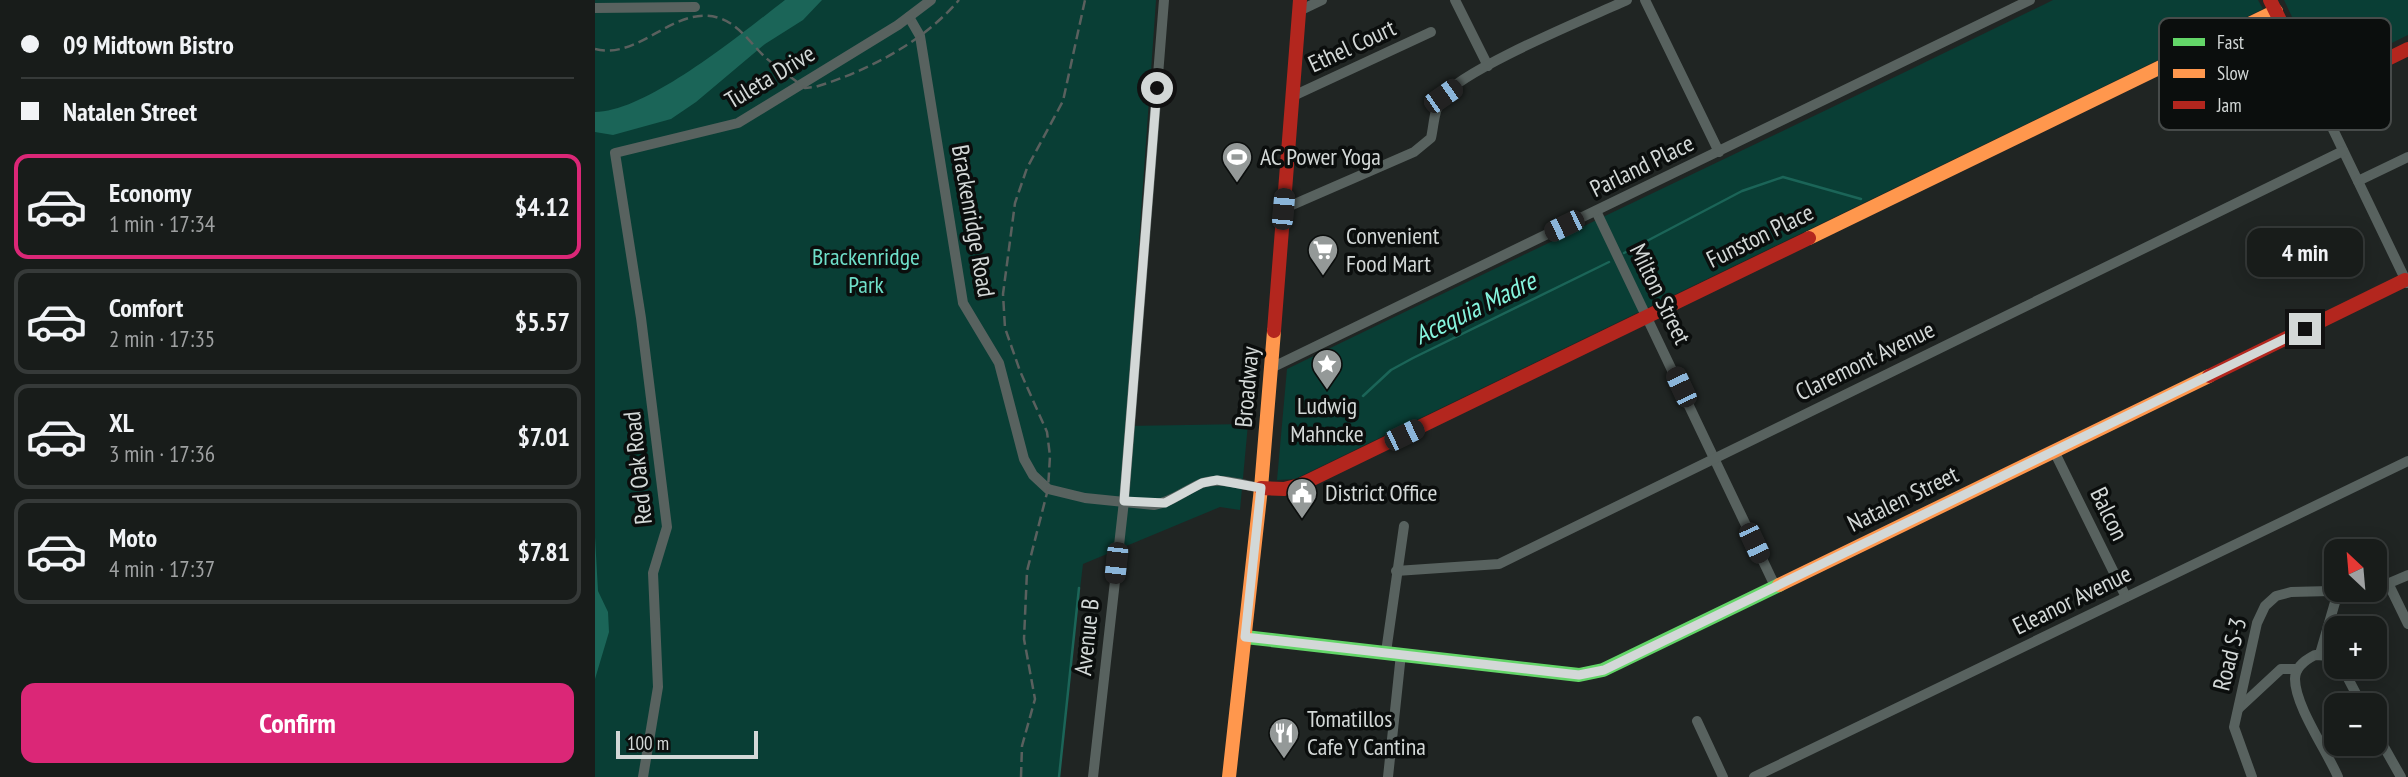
<!DOCTYPE html>
<meta charset="utf-8">
<style>
body{margin:0;font-family:"PT Sans Narrow",sans-serif;background:#212523;color:#f1f3f6;height:100vh;display:flex;flex-direction:column;font-size:26px;white-space:nowrap}
*{box-sizing:border-box;margin:0}
p{font-size:23px;color:#9fa1a2}
.icon{flex:none;width:38px;height:38px;fill:none;stroke:currentColor;stroke-width:2;stroke-linecap:round;stroke-linejoin:round}
.map{position:relative;flex:1;overflow:hidden}
.panel{display:flex;flex-direction:column;background:#181c1a;width:595px}
.panel>*{flex:none}
.top-card{display:grid;align-content:center;height:154px;padding:0 21px;background:#181c1a}
.needle{width:46px;rotate:334deg}
.controls{position:absolute;left:1729px;top:539px;display:grid;gap:14px}
.controls a{display:grid;place-items:center;width:63px;height:63px;border-radius:14px;background:#181c1a;box-shadow:0 4px 18px #0003,0 0 0 2px #363a39;font-size:35px}
.scale{position:absolute;left:21px;bottom:18px;width:142px;box-sizing:border-box;padding-left:7px;border:4px solid #d3d8d7;border-top:0;font-size:19px;line-height:24px;white-space:nowrap;color:#d3d8d7;-webkit-text-stroke:5px #0b0e0d;paint-order:stroke}
.end{position:absolute;width:32px;height:32px;margin:-16px;border:9px solid #d3d8d7;background:#111;box-shadow:0 0 0 4px #111}
.from{border-radius:50%}
.bubble{position:absolute;height:49px;border-radius:14px;background:#181c1a;box-shadow:0 4px 18px #0003,0 0 0 2px #363a39;font-size:23px;font-weight:700;line-height:49px;text-align:center}
.car{position:absolute;width:21px;height:42px;margin:-21px -10px;border-radius:9px;box-shadow:0 0 5px 2px #0007;background:linear-gradient(#222 24%,#8ab4d8 0 40%,#222 0 76%,#8ab4d8 0 86%,#222 0)}
.top-card b{display:flex;align-items:center;gap:24px;height:66px;font-size:26px}
.top-card b+b{border-top:2px solid #363a39}
.top-card i{width:18px;height:18px;background:#f1f3f6}
ul{padding:0;list-style:none}
li{display:flex;align-items:center;gap:21px;height:105px;margin:0 14px 10px;padding:0 7px;border:4px solid #363a39;border-radius:14px}
li div{flex:1}
li b{display:block;font-size:26px}
li em{font-style:normal;font-weight:700}
li.on{border-color:#db2777}
li>.icon{width:63px;height:63px;stroke-width:1.5}
.primary-button{display:flex;gap:14px;margin-top:auto;padding:14px 21px}
.primary-button a{flex:1;height:80px;border-radius:14px;background:#db2777;color:#fff;font-size:28px;font-weight:700;line-height:80px;text-align:center}
main{display:flex;flex:1;min-height:0}
.map>svg:first-child{display:block}
.green{fill:#093e35}
.water{fill:#1b6558}
.lines{fill:none;stroke-linecap:round;stroke-linejoin:round}
.stream{stroke:#1b6558;stroke-width:2.5}
.street{stroke:#58625f;stroke-width:10}
.fast{stroke:#63d668;stroke-width:14}
.slow{stroke:#ff974d;stroke-width:14}
.jam{stroke:#b3261e;stroke-width:14}
.rail{stroke:#5a605e;stroke-width:2.5;stroke-dasharray:10 5;stroke-linecap:butt}
.route{stroke:#d3d8d7;stroke-width:9}
.labels{text-anchor:middle;stroke-width:7;stroke-linejoin:round;paint-order:stroke}
.street-label{font-size:24px;fill:#d3d8d7;stroke:#0b0e0d}
.poi-label{font-size:24px;fill:#d3d8d7;stroke:#0b0e0d;text-anchor:start}
.park-label{font-size:24px;fill:#6fdfc9;stroke:#0b0e0d}
.water-label{font-size:26px;font-style:italic;fill:#86f5de;stroke:#0b0e0d}
.key{fill:#0b0e0d;stroke:#474b4a;stroke-width:2}
.key-label{font-size:19px;fill:#d3d8d7}
</style>
<main>
<section class="panel">
<div class="top-card">
<b><i class="from"></i>09 Midtown Bistro</b>
<b><i></i>Natalen Street</b>
</div>
<ul>
<li class="on"><svg class="icon" aria-label="car" viewBox="0 0 24 24"><path d="M5 17H2v-5l4-1 3-4h7l3 4 3 1v5h-3M9 17h6M6 11h13"/><circle cx="7" cy="17" r="2"/><circle cx="17" cy="17" r="2"/></svg><div><b>Economy</b><p>1 min · 17:34</p></div><em>$4.12</em></li>
<li><svg class="icon" aria-label="car" viewBox="0 0 24 24"><path d="M5 17H2v-5l4-1 3-4h7l3 4 3 1v5h-3M9 17h6M6 11h13"/><circle cx="7" cy="17" r="2"/><circle cx="17" cy="17" r="2"/></svg><div><b>Comfort</b><p>2 min · 17:35</p></div><em>$5.57</em></li>
<li><svg class="icon" aria-label="car" viewBox="0 0 24 24"><path d="M5 17H2v-5l4-1 3-4h7l3 4 3 1v5h-3M9 17h6M6 11h13"/><circle cx="7" cy="17" r="2"/><circle cx="17" cy="17" r="2"/></svg><div><b>XL</b><p>3 min · 17:36</p></div><em>$7.01</em></li>
<li><svg class="icon" aria-label="car" viewBox="0 0 24 24"><path d="M5 17H2v-5l4-1 3-4h7l3 4 3 1v5h-3M9 17h6M6 11h13"/><circle cx="7" cy="17" r="2"/><circle cx="17" cy="17" r="2"/></svg><div><b>Moto</b><p>4 min · 17:37</p></div><em>$7.81</em></li>
</ul>
<div class="primary-button"><a>Confirm</a></div>
</section>
<div class="map">
<svg width="1813" height="777" viewBox="0 0 1813 777">
<rect width="100%" height="100%" fill="#202523"/>
<g class="green">
<polygon points="0,0 561,0 531,426 653,424 645,510 625,507 488,564 463,777 0,777"/>
<path d="M1458,0H1663L1668,9L700,479L682,480L692,369C947,245 1203,125 1458,0Z"/>
<polygon points="1689,0 1813,0 1813,35 1726,78"/>
</g>
<g class="water">
<path d="M190,0H227L208,20L170,44L101,102L76,119L18,135L0,132V112C52,112 147,33 190,0Z"/>
<polygon points="0,537 3,591 13,612 14,632 0,679"/>
</g>
<g class="lines">
<g class="stream">
<polyline points="1029,253 1147,191 1188,177 1266,199"/>
<polyline points="768,396 796,370 818,358 1014,262"/>
<polyline points="464,777 484,588"/>
</g>
<g class="street">
<polyline points="860,0 893,66"/>
<polyline points="1050,0 1124,152"/>
<polyline points="0,8 100,7"/>
<polyline points="704,11 727,0"/>
<path d="M314,17L325,36L368,303L404,363L429,459L438,475L453,489L490,498L559,505C577,502 589,491 605,484C624,476 647,485 666,488"/>
<polyline points="1721,94 1812,283"/>
<polyline points="696,97 836,32"/>
<polyline points="1763,181 1813,157"/>
<path d="M688,209L819,152L836,138C839,125 839,108 847,97C870,68 993,18 1032,0"/>
<polyline points="1001,211 1180,586"/>
<polyline points="676,368 1435,0"/>
<polyline points="1459,451 1531,597"/>
<polyline points="801,571 904,564 1748,151"/>
<polyline points="1794,585 1813,624"/>
<polyline points="1780,589 1813,575"/>
<polyline points="791,652 809,526"/>
<polyline points="1725,654 1743,592"/>
<path d="M1741,660L1736,656L1720,655C1710,660 1700,667 1700,679C1700,706 1732,751 1743,777"/>
<polyline points="1747,667 1767,705"/>
<polyline points="1644,708 1686,669 1702,669"/>
<polyline points="1102,721 1128,777"/>
<polyline points="1780,731 1806,777"/>
<polyline points="48,777 63,687 58,573 72,527 46,318 20,153 143,123 303,25 336,0"/>
<polyline points="498,777 529,501 569,0"/>
<polyline points="793,777 806,654"/>
<polyline points="1159,777 1813,461"/>
<polyline points="1657,777 1639,727 1662,623 1670,606 1681,596 1696,592 1775,590"/>
</g>
<polyline class="fast" points="650,637 984,675 1008,670 1184,585"/>
<g class="slow">
<polyline points="1214,238 1681,11"/>
<polyline points="1184,585 1614,376"/>
<polyline points="634,777 666,488 679,331"/>
</g>
<g class="jam">
<polyline points="1675,0 1721,94 1813,49"/>
<polyline points="679,331 705,0"/>
<polyline points="1614,376 1810,280"/>
<polyline points="666,488 689,489 705,485 1214,238"/>
</g>
<g class="rail">
<path d="M0,49C45,61 82,1 127,19C145,26 157,45 171,58C183,68 197,78 210,88L220,87C273,71 328,42 364,0"/>
<polyline points="426,777 427,746 440,699 429,639 432,571 453,489 455,456 452,432 425,371 410,328 408,294 420,203 432,168 468,101 490,0"/>
</g>
</g>
<g class="lines">
<polyline class="route" points="562,88 529,501 570,503 607,483 622,480 666,488 650,637 984,675 1009,670 1710,329"/>
</g>
<defs>
<g id="stadium-pin" transform="scale(1.575)"><path d="M0 17L-7.5 6A9.5 9.5 0 1 1 7.5 6Z" fill="#949998" stroke="#0b0e0d"/><path d="M0-5a6.5 5 0 1 0 0 10a6.5 5 0 1 0 0-10ZM-3.5-1.8h7v3.6h-7Z" fill="#fff"/></g>
<g id="supermarket-pin" transform="scale(1.575)"><path d="M0 17L-7.5 6A9.5 9.5 0 1 1 7.5 6Z" fill="#949998" stroke="#0b0e0d"/><path d="M-6-5.5h2.5l.6 2H6L4.5 2H-2.5L-4.4-4H-6ZM-1.5 3.2a1.3 1.3 0 1 0 .1 0ZM3 3.2a1.3 1.3 0 1 0 .1 0Z" fill="#fff"/></g>
<g id="sight-pin" transform="scale(1.575)"><path d="M0 17L-7.5 6A9.5 9.5 0 1 1 7.5 6Z" fill="#949998" stroke="#0b0e0d"/><path d="M0-6L1.8-2.2L6-1.7L2.9 1.2L3.7 5.4L0 3.3L-3.7 5.4L-2.9 1.2L-6-1.7L-1.8-2.2Z" fill="#fff"/></g>
<g id="civic-pin" transform="scale(1.575)"><path d="M0 17L-7.5 6A9.5 9.5 0 1 1 7.5 6Z" fill="#949998" stroke="#0b0e0d"/><path d="M-.6-6.5H3V-4.5H.6V-3L4-1V1h2V6H-6V1h2V-1L-.6-3ZM-1.2 2.5V6h2.4V2.5Z" fill="#fff"/></g>
<g id="restaurant-pin" transform="scale(1.575)"><path d="M0 17L-7.5 6A9.5 9.5 0 1 1 7.5 6Z" fill="#949998" stroke="#0b0e0d"/><path d="M-5-6h1v4h1v-4h1v4h1v-4h1v5L-1.5 .5V6h-2V.5L-5-1ZM5-6V6H3V1.5H1.5Q1.5-4 5-6Z" fill="#fff"/></g>
</defs>
<g fill-rule="evenodd">
<use href="#stadium-pin" x="642" y="157"/>
<use href="#supermarket-pin" x="728" y="250"/>
<use href="#sight-pin" x="732" y="364"/>
<use href="#civic-pin" x="707" y="493"/>
<use href="#restaurant-pin" x="689" y="733"/>
</g>
<g class="labels">
<g class="street-label">
<text transform="translate(757 46) rotate(-25)" y="8">Ethel Court</text>
<text transform="translate(175 77) rotate(-31)" y="8">Tuleta Drive</text>
<text transform="translate(1047 166) rotate(-26)" y="8">Parland Place</text>
<text transform="translate(378 221) rotate(80)" y="8">Brackenridge Road</text>
<text transform="translate(1165 236) rotate(-26)" y="8">Funston Place</text>
<text transform="translate(1065 294) rotate(64)" y="8">Milton Street</text>
<text transform="translate(1270 361) rotate(-26)" y="8">Claremont Avenue</text>
<text transform="translate(652 387) rotate(-85)" y="8">Broadway</text>
<text transform="translate(43 468) rotate(-96)" y="8">Red Oak Road</text>
<text transform="translate(1308 499) rotate(-26)" y="8">Natalen Street</text>
<text transform="translate(1514 514) rotate(64)" y="8">Balcon</text>
<text transform="translate(1477 600) rotate(-26)" y="8">Eleanor Avenue</text>
<text transform="translate(492 637) rotate(-84)" y="8">Avenue B</text>
<text transform="translate(1635 654) rotate(-76)" y="8">Road S-3</text>
</g>
<g class="poi-label">
<text x="665" y="165">AC Power Yoga</text>
<text x="751" y="244">Convenient<tspan x="751" dy="28">Food Mart</tspan></text>
<text x="732" y="414" text-anchor="middle">Ludwig<tspan x="732" dy="28">Mahncke</tspan></text>
<text x="730" y="501">District Office</text>
<text x="712" y="727">Tomatillos<tspan x="712" dy="28">Cafe Y Cantina</tspan></text>
</g>
<g class="park-label">
<text x="271" y="265">Brackenridge<tspan x="271" dy="28">Park</tspan></text>
</g>
<g class="water-label">
<text transform="translate(880 308) rotate(-26)" y="9">Acequia Madre</text>
</g>
</g>
<rect x="1564" y="18" width="232" height="112" rx="10" class="key"/>
<rect x="1578" y="38" width="32" height="8" fill="#63d668"/>
<rect x="1578" y="69" width="32" height="9" fill="#ff974d"/>
<rect x="1578" y="101" width="32" height="8" fill="#b3261e"/>
<g class="key-label">
<text x="1622" y="49">Fast</text>
<text x="1622" y="80">Slow</text>
<text x="1622" y="112">Jam</text>
</g>
</svg>
<div class="controls">
<a><svg class="needle" viewBox="-14 -14 28 28"><path d="M0-13l5 13h-10z" fill="#e53935"/><path d="M0 13l5-13h-10z" fill="#9fa1a2"/></svg></a>
<a>+</a>
<a>−</a>
</div>
<div class="scale">100 m</div>
<i class="end from" style="left:562px;top:88px"></i>
<i class="end" style="left:1710px;top:329px"></i>
<div class="bubble" style="left:1652px;top:228px;width:116px">4 min</div>
<i class="car" style="left:848px;top:96px;rotate:55deg"></i>
<i class="car" style="left:688px;top:209px;rotate:5deg"></i>
<i class="car" style="left:969px;top:226px;rotate:244deg"></i>
<i class="car" style="left:1086px;top:387px;rotate:335deg"></i>
<i class="car" style="left:809px;top:435px;rotate:64deg"></i>
<i class="car" style="left:1159px;top:543px;rotate:155deg"></i>
<i class="car" style="left:521px;top:563px;rotate:186deg"></i>
</div>
</main>
